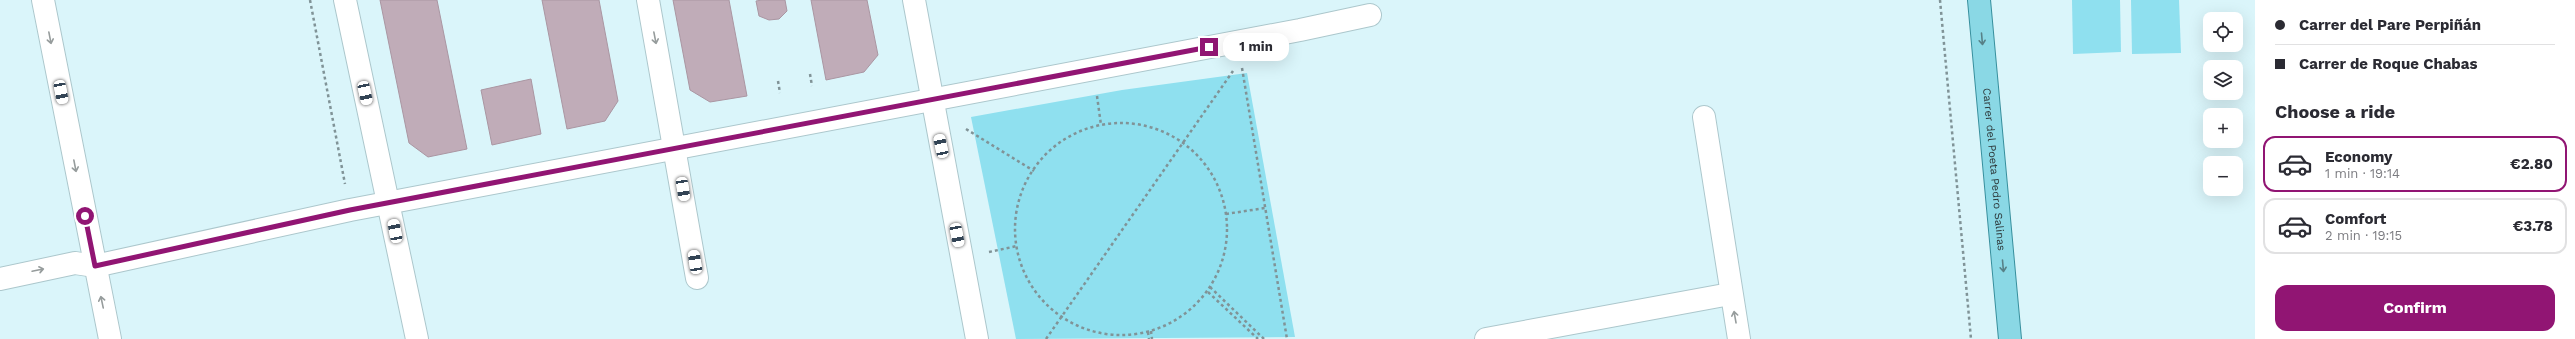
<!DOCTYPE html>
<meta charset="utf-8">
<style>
body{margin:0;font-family:"Work Sans",sans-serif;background:#f2f2f3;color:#2b2b33;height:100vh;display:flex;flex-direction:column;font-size:15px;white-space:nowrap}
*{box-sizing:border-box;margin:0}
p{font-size:13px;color:#7c7c81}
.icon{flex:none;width:22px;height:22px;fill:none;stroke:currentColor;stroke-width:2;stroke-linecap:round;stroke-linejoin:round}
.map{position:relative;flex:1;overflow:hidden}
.panel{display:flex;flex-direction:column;background:#fff;width:320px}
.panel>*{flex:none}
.top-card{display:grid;align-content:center;height:88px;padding:0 20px;background:#fff}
.fabs{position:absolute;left:2203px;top:12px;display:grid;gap:8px}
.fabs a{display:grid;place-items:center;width:40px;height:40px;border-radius:8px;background:#fff;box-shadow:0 4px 16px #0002;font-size:20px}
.end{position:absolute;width:18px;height:18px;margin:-9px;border:5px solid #911573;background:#fff;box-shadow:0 0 0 2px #fff}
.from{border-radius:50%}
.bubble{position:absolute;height:28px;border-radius:12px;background:#fff;box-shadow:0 4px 16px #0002;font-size:13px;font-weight:700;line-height:28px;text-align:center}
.car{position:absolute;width:12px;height:24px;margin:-12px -6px;border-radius:5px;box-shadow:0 0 3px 1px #0007;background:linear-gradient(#fff 24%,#345 0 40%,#fff 0 76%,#345 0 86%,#fff 0)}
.top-card b{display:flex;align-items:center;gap:14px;height:38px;font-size:15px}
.top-card b+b{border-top:1px solid #e1e1e2}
.top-card i{width:10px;height:10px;background:#2b2b33}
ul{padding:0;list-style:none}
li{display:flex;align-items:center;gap:12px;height:56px;margin:0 8px 6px;padding:0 12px;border:2px solid #e1e1e2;border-radius:12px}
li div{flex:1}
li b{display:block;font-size:15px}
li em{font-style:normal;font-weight:700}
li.active{border-color:#911573}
li>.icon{width:36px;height:36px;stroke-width:1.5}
h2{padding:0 20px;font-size:18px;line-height:48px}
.action{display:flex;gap:8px;margin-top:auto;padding:8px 20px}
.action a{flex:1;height:46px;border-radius:12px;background:#911573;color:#fff;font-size:16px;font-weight:700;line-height:46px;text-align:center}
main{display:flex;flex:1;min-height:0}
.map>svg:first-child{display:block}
.green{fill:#8fe0ef}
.building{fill:#c0acb8;stroke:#aa96a2}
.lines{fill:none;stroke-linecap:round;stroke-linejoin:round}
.minor-casing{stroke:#acc7cc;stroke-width:24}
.major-casing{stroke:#378f9d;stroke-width:24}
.path{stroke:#809397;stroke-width:2.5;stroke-dasharray:3 3;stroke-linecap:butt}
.minor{stroke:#fff;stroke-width:22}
.major{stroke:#8ad8e5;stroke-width:22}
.oneway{stroke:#969c9c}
.oneway2{stroke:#578087}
.route{stroke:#911573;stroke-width:5}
.labels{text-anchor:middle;stroke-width:3;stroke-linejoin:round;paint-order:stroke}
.street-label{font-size:11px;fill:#2d383a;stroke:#daf5fa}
</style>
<main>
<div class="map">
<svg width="2255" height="339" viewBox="0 0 2255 339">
<rect width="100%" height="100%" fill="#daf5fa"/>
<g class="green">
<polygon points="2072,0 2120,0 2121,52 2073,54"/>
<polygon points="2131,0 2179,0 2181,53 2132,54"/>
<polygon points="1247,73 1295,337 1016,339 971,117 1122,90"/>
</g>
<g class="building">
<polygon points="380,0 437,0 467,149 428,157 409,143"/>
<polygon points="542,0 599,0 618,101 605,121 567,129"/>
<polygon points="673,0 729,0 747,96 710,102 690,90"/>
<polygon points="762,0 785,0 787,11 779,19 769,20 759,16 756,1"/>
<polygon points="811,0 867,0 878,55 864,72 826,80"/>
<polygon points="531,79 541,134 492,145 481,90"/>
</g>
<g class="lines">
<g class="minor-casing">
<g id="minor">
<polyline points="43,0 110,339"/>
<polyline points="345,0 417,339"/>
<polyline points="648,0 697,278"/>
<polyline points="914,0 977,339"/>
<polyline points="1704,117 1739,339"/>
<polyline points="0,279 75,263 95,266 350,210 1300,30 1370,15"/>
<polyline points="1486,339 1730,294"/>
</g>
</g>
<g class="major-casing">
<g id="major">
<path id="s1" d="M1979,0L2010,339"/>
</g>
</g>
<g class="path">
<polyline points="310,0 345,184"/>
<polyline points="1940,0 1971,339"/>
<polyline points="1242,68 1287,339"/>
<polyline points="810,74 812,86"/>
<polyline points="778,81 780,93"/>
<polyline points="1097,96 1101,125"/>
<circle cx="1121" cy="229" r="106"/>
<polyline points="966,129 1034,171"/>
<polyline points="1226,214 1265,208"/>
<polyline points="989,252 1017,246"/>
<polyline points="1210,287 1264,339"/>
<polyline points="1208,292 1258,339"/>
<polyline points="1151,331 1152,339"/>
<polyline points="1148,332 1149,339"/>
<polyline points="1046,339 1233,71"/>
</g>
<use href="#minor" class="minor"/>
<use href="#major" class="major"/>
</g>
<defs><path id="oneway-shaft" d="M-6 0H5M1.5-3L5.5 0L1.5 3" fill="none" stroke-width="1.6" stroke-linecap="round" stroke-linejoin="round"/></defs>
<g class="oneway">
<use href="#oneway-shaft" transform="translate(50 38) rotate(79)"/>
<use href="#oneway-shaft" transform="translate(655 38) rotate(79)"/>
<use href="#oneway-shaft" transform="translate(75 166) rotate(79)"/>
<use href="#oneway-shaft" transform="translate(38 270) rotate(-12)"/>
<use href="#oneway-shaft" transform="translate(102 302) rotate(-102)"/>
<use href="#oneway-shaft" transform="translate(1735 317) rotate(-100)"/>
</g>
<g class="oneway2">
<use href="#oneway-shaft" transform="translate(1982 39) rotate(85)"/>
<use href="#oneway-shaft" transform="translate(2003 266) rotate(85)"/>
</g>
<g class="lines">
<polyline class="route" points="85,216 95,266 350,210 1209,47"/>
</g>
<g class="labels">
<g class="street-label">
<text dy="4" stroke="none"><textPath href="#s1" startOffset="170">Carrer del Poeta Pedro Salinas</textPath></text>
</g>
</g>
</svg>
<div class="fabs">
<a><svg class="icon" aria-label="locate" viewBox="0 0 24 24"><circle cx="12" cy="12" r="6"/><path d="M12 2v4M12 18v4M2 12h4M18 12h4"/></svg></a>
<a><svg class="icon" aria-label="layers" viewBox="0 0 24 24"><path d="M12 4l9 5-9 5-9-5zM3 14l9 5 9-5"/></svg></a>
<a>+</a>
<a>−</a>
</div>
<i class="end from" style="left:85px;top:216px"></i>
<i class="end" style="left:1209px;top:47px"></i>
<div class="bubble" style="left:1223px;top:33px;width:66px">1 min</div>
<i class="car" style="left:61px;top:92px;rotate:169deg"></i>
<i class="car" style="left:365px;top:93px;rotate:168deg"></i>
<i class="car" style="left:941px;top:146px;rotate:348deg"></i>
<i class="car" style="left:683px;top:189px;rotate:171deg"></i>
<i class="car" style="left:395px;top:231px;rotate:349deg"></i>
<i class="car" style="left:957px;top:235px;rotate:169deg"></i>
<i class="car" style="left:695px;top:262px;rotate:351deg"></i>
</div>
<section class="panel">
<div class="top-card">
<b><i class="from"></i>Carrer del Pare Perpiñán</b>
<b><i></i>Carrer de Roque Chabas</b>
</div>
<h2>Choose a ride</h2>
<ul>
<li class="active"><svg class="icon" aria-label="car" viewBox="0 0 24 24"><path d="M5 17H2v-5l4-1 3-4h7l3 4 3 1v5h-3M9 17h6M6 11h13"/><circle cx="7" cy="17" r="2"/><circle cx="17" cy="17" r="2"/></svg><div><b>Economy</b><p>1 min · 19:14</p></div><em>€2.80</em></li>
<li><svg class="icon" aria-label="car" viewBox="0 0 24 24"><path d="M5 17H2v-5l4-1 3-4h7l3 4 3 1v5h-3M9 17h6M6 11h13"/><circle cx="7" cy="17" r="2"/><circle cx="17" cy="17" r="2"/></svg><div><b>Comfort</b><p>2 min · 19:15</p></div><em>€3.78</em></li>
</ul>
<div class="action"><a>Confirm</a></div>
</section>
</main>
